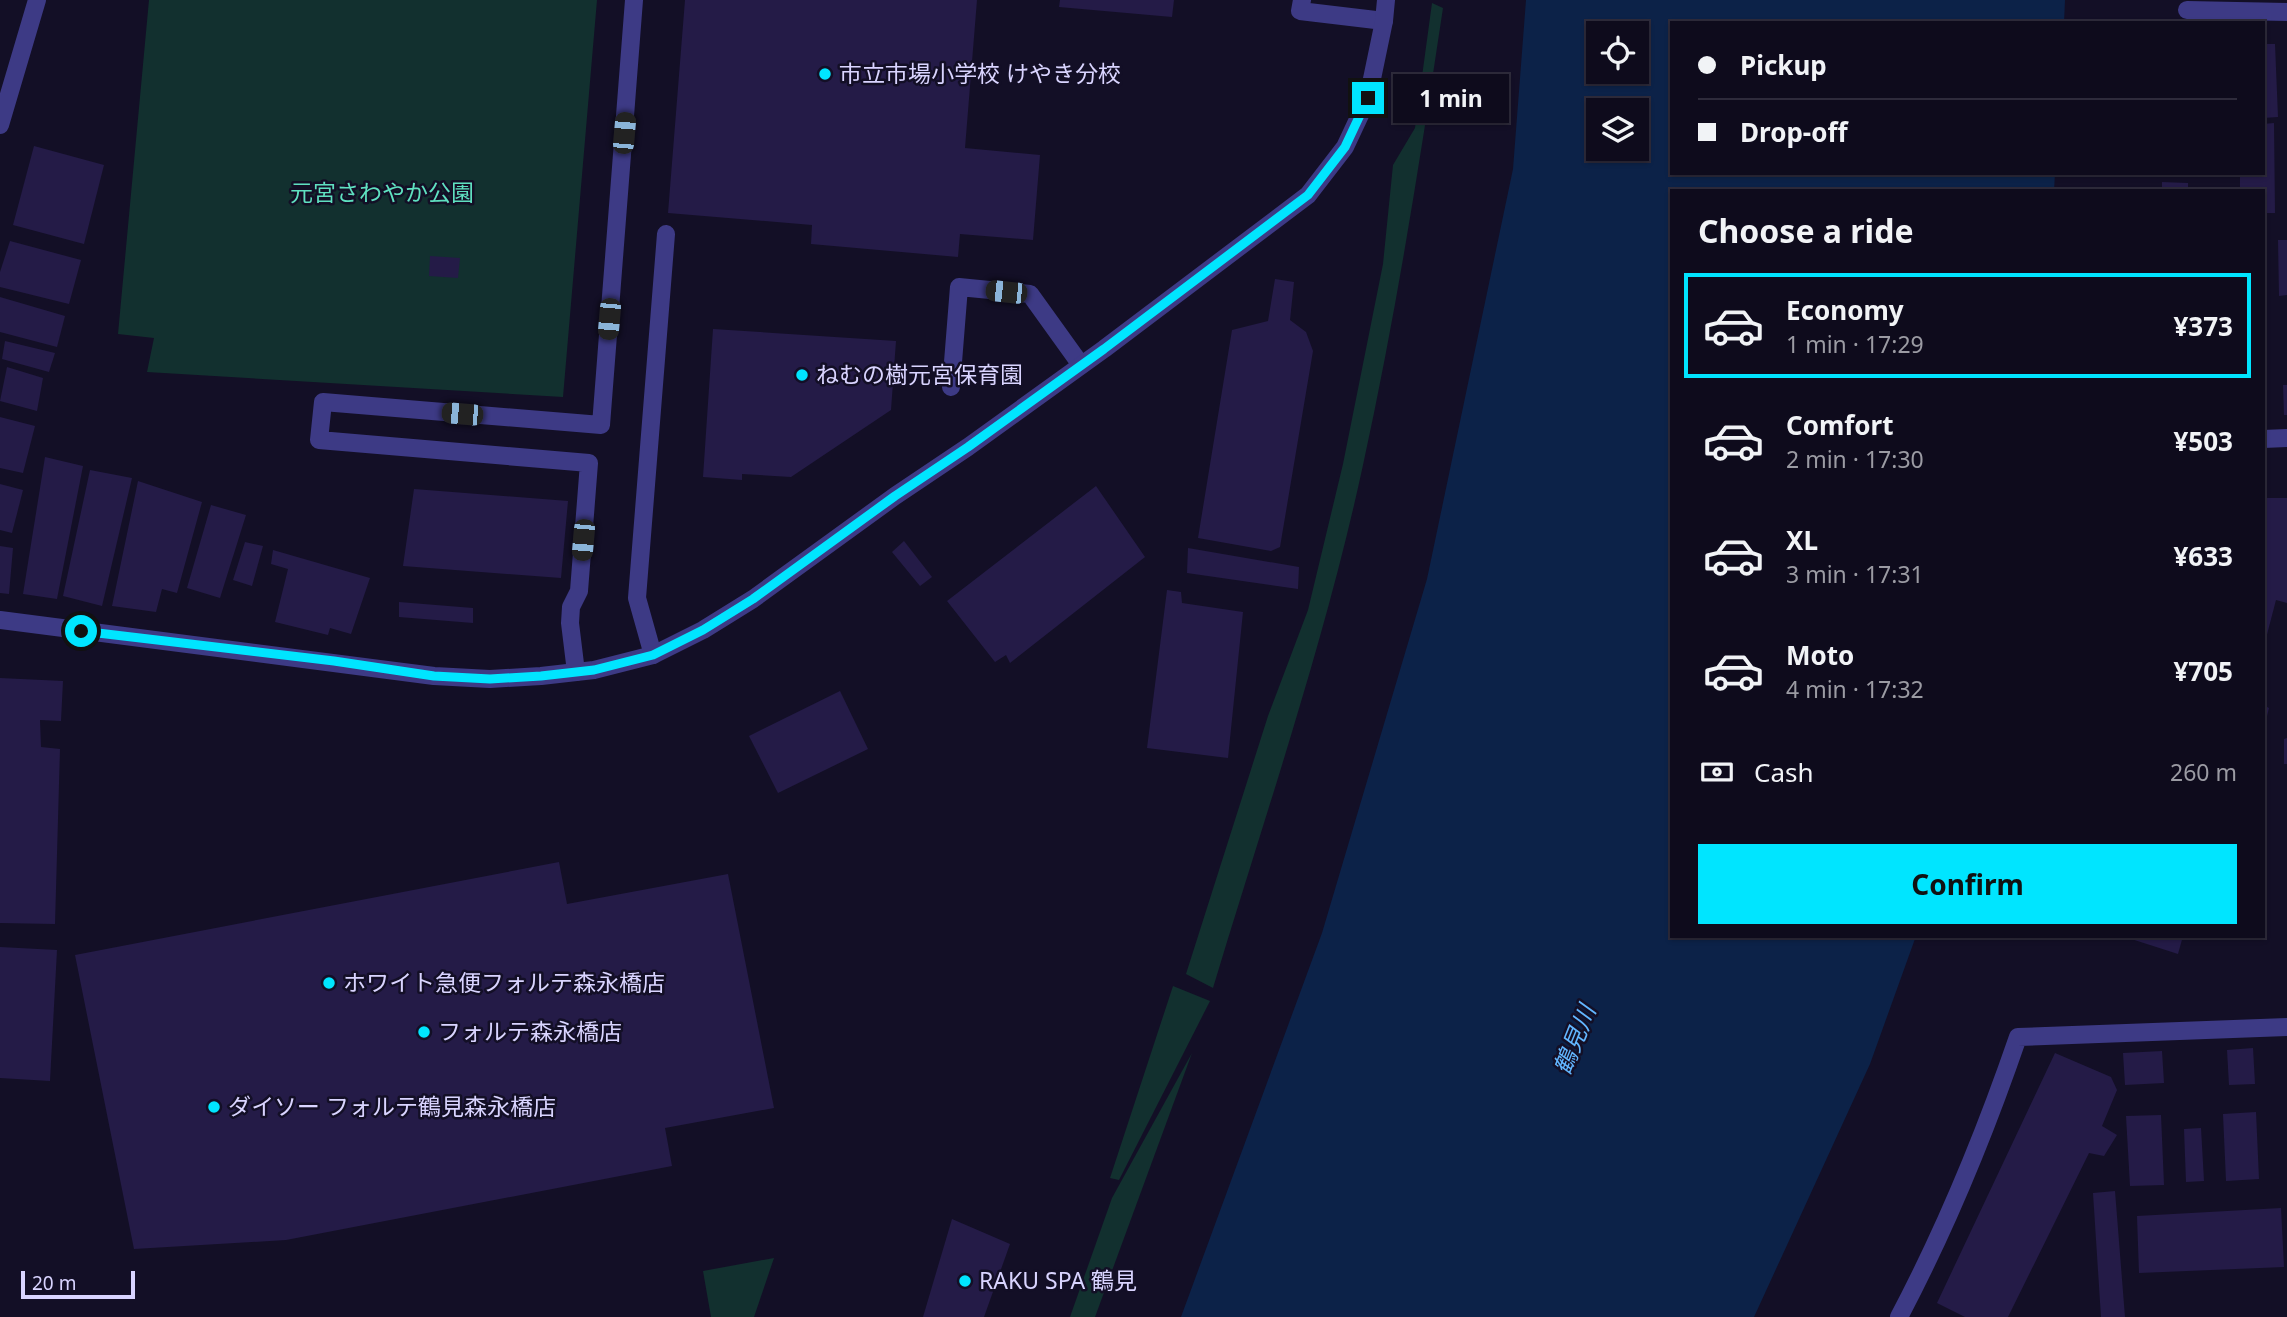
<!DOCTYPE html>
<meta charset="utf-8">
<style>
body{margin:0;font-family:"Noto Sans","Noto Sans JP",sans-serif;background:#171425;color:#f1f3f6;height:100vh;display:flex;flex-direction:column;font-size:26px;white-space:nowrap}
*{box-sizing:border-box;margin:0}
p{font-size:23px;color:#9b9ba3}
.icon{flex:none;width:38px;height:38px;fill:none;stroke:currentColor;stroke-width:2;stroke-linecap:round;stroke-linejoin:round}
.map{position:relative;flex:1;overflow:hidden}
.sheet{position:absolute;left:1670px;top:189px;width:595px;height:749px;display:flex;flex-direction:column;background:#0e0b1c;border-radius:0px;box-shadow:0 2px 5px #0004,0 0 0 2px #2e2b3b}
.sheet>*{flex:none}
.top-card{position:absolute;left:1670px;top:21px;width:595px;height:154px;border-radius:0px;box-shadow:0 2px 5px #0004,0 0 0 2px #2e2b3b;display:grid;align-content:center;height:154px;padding:0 28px;background:#0e0b1c}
.controls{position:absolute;left:1586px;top:21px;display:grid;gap:14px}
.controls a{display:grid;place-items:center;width:63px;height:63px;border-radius:0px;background:#0e0b1c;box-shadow:0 2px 5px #0004,0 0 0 2px #2e2b3b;font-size:35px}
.scale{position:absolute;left:21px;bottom:18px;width:114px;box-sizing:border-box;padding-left:7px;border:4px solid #d9d4ff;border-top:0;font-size:19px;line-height:24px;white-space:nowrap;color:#d9d4ff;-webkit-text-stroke:5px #130f26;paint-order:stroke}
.end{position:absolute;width:32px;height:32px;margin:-16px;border:9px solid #00e5ff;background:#111;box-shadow:0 0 0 4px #111}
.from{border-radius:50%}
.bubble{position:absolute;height:49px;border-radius:0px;background:#0e0b1c;box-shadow:0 2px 5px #0004,0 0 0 2px #2e2b3b;font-size:23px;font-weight:700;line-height:49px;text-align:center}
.car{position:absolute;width:21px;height:42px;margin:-21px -10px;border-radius:9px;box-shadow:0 0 5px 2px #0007;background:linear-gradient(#222 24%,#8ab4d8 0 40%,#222 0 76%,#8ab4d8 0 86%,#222 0)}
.top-card b{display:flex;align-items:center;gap:24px;height:66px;font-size:26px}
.top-card b+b{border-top:2px solid #2e2b3b}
.top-card i{width:18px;height:18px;background:#f1f3f6}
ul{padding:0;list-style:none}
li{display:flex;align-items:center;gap:21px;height:105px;margin:0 14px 10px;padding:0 14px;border:4px solid transparent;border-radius:0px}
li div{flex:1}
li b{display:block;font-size:26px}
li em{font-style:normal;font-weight:700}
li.selected{border-color:#00e5ff}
li>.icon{width:63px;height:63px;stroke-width:1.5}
h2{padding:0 28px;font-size:32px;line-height:84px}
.pay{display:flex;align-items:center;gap:18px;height:77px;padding:0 28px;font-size:26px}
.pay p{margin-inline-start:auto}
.cta{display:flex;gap:14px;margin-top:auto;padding:14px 28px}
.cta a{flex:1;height:80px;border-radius:0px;background:#00e5ff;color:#111;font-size:28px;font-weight:700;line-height:80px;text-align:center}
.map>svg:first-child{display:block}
.green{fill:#12302f}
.water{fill:#0c2248;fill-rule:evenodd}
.building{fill:#241b47}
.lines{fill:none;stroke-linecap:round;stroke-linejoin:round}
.minor{stroke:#3d3a85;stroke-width:18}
.route{stroke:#00e5ff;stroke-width:9}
.poi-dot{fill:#00e5ff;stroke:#130f26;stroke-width:2.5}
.labels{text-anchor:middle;stroke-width:5;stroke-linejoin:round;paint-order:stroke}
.poi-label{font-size:23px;fill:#d9d4ff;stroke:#130f26;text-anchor:start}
.park-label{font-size:23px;fill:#5fe0c0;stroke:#130f26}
.water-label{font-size:24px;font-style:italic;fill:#62b6ff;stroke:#130f26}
</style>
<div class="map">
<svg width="2287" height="1317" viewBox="0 0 2287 1317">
<rect width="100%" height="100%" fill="#130f26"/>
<g class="green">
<polygon points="149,0 597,0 563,397 147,372 154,338 118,334"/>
<path d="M1432,3L1443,8C1420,161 1396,314 1363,465C1325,642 1265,815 1213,988L1186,974L1268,716L1308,610L1343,464L1383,264L1393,165L1415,128Z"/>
<polygon points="1173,986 1210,1001 1119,1180 1110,1178"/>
<polygon points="1192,1053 1095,1317 1070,1317 1112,1198"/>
<polygon points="774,1258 754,1317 711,1317 703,1271"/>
</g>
<path class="water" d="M1526,0H2065L2064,23H1671V173H2055L2054,191H1671V936H1916L1870,1064L1754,1317H1181L1322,933L1427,579L1513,169ZM1598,33H1636V72H1598ZM1598,110H1636V149H1598Z"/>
<g class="building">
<polygon points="685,0 977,0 965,148 1040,155 1033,240 960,234 958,257 811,244 812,225 668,213"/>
<polygon points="1060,0 1174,0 1172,17 1059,7"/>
<polygon points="2263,44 2275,44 2278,117 2263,118"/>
<polygon points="2274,123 2275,213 2263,213 2263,191 2240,191 2240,173 2263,173 2263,124"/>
<polygon points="34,146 104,165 84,244 13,225"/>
<rect x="2164" y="173" width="36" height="3"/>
<polygon points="2162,182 2188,183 2188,191 2162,191"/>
<polygon points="2278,240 2287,240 2287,295 2279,296"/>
<polygon points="10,241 81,260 69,304 0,287 0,272"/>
<polygon points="430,256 460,258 458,278 429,276"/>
<polygon points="1275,279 1294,282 1290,320 1306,332 1313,351 1280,547 1271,551 1198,538 1232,330 1268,321"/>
<polygon points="0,297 65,316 57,347 0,332"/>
<polygon points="713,329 896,341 891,410 791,477 742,474 742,480 703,477"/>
<polygon points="5,341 55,353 49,372 2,359"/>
<polygon points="7,367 43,378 37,411 0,401"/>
<polygon points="2283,385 2287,385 2287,415 2284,415"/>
<polygon points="0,417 35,426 23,473 0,468"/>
<polygon points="45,457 83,466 57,599 23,594"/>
<polygon points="90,470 132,478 102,606 63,596"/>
<polygon points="138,481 202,502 177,593 162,589 156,612 112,606"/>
<polygon points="0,484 23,490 12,533 0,530"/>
<polygon points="1096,486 1145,557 1010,663 1006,655 995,662 947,601"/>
<polygon points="414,489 568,501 561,578 403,566"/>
<polygon points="2263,498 2287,498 2287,603 2276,600 2264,646"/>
<polygon points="211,505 246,515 220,598 187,588"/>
<polygon points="904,541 932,577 920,586 892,552"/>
<polygon points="245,542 263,546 252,586 233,580"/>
<polygon points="0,546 13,548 9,594 0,593"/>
<polygon points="1188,548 1299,567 1298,589 1187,573"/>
<polygon points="273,550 370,578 351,634 330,628 328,635 275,622 288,569 271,564"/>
<polygon points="1167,590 1181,592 1182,603 1243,612 1228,758 1147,748"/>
<polygon points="399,602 473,608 473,623 399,617"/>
<polygon points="0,678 63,681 61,721 40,720 41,747 60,749 55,924 0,923"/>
<polygon points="840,691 868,749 778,793 749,736"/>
<polygon points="2263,705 2269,708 2266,720 2263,719"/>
<polygon points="2287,738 2287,764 2284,764 2284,739"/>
<polygon points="559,862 567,904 728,874 774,1108 665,1128 672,1166 286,1240 134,1249 75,955"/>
<polygon points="2122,936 2183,936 2178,954"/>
<polygon points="0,947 57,950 50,1081 0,1078"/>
<polygon points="2253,1048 2255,1084 2229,1085 2227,1050"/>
<polygon points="2162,1051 2164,1083 2125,1085 2123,1053"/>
<polygon points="2055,1053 2111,1077 2117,1090 2102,1126 2117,1135 2104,1156 2089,1153 2008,1317 1965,1317 1937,1303"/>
<polygon points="2256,1112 2259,1179 2226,1181 2223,1114"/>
<polygon points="2161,1115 2164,1185 2130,1186 2126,1116"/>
<polygon points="2201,1128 2204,1181 2186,1182 2184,1129"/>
<polygon points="2115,1191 2125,1317 2101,1317 2093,1193"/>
<polygon points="2281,1208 2284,1267 2139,1273 2137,1216"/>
<polygon points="952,1219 1010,1244 984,1317 923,1317"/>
</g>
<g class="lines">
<g class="minor">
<polyline points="1302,0 1300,11 1384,21"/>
<polyline points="2187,10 2287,12"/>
<polyline points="0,125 37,0"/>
<polyline points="951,387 959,287 1030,294 1081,365"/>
<polyline points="2263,439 2287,438"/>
<polyline points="0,620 434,676 490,679 541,676 594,670 653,655 703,630 753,599 895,496 968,447 1104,349 1308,195 1345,147 1368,98 1384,21 1386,0"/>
<polyline points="653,655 637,598 666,234"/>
<polyline points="576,672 570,623 571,607 579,591 589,463 319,440 323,402 601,425 634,0"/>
<path d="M1899,1317C1946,1228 1985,1133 2018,1037L2287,1027"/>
</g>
</g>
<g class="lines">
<polyline class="route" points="81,631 334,661 434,676 490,679 541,676 594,670 653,655 703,630 753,599 895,496 968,447 1104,349 1308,195 1345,147 1368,98"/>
</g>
<g class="poi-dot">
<circle cx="825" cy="74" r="7"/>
<circle cx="802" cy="375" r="7"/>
<circle cx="329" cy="983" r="7"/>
<circle cx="424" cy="1032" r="7"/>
<circle cx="214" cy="1107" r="7"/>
<circle cx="965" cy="1281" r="7"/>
</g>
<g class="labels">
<g class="poi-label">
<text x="839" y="82">市立市場小学校 けやき分校</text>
<text x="816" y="383">ねむの樹元宮保育園</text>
<text x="343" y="991">ホワイト急便フォルテ森永橋店</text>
<text x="438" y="1040">フォルテ森永橋店</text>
<text x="228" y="1115">ダイソー フォルテ鶴見森永橋店</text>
<text x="979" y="1289">RAKU SPA 鶴見</text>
</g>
<g class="park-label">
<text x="382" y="201">元宮さわやか公園</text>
</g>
<g class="water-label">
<text transform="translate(1575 1040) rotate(-68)" y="8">鶴見川</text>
</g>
</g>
</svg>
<div class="controls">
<a><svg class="icon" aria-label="locate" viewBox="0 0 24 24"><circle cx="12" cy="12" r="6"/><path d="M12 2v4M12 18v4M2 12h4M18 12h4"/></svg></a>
<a><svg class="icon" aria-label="layers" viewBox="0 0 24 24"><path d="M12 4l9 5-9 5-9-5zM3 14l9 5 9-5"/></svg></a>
</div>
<div class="scale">20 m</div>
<i class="end from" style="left:81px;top:631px"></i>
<i class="end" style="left:1368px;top:98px"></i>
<div class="bubble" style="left:1393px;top:74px;width:116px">1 min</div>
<i class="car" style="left:624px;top:133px;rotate:5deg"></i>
<i class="car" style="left:1006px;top:292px;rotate:276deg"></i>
<i class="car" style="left:609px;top:319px;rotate:185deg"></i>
<i class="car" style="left:462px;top:414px;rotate:275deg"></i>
<i class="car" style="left:583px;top:540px;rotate:185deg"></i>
<div class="top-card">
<b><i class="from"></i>Pickup</b>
<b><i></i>Drop-off</b>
</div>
<section class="sheet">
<h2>Choose a ride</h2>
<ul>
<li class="selected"><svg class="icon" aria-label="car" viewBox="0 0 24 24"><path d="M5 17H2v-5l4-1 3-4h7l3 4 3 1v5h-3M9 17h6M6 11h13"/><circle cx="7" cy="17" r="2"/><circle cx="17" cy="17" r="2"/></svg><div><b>Economy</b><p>1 min · 17:29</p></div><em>¥373</em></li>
<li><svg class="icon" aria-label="car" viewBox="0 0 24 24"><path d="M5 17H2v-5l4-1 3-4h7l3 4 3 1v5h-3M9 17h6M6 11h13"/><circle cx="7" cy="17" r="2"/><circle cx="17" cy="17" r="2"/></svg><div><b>Comfort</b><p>2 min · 17:30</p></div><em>¥503</em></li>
<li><svg class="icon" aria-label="car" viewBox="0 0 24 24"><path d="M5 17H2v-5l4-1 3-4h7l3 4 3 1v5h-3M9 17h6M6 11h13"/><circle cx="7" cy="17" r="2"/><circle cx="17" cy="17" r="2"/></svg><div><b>XL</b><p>3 min · 17:31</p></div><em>¥633</em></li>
<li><svg class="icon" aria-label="car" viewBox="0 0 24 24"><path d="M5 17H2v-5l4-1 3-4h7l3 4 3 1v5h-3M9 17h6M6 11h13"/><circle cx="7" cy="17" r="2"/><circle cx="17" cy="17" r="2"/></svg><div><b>Moto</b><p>4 min · 17:32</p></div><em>¥705</em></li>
</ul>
<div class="pay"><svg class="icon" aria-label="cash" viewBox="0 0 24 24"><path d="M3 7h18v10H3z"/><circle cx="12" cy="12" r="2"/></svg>Cash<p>260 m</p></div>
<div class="cta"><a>Confirm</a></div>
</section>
</div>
